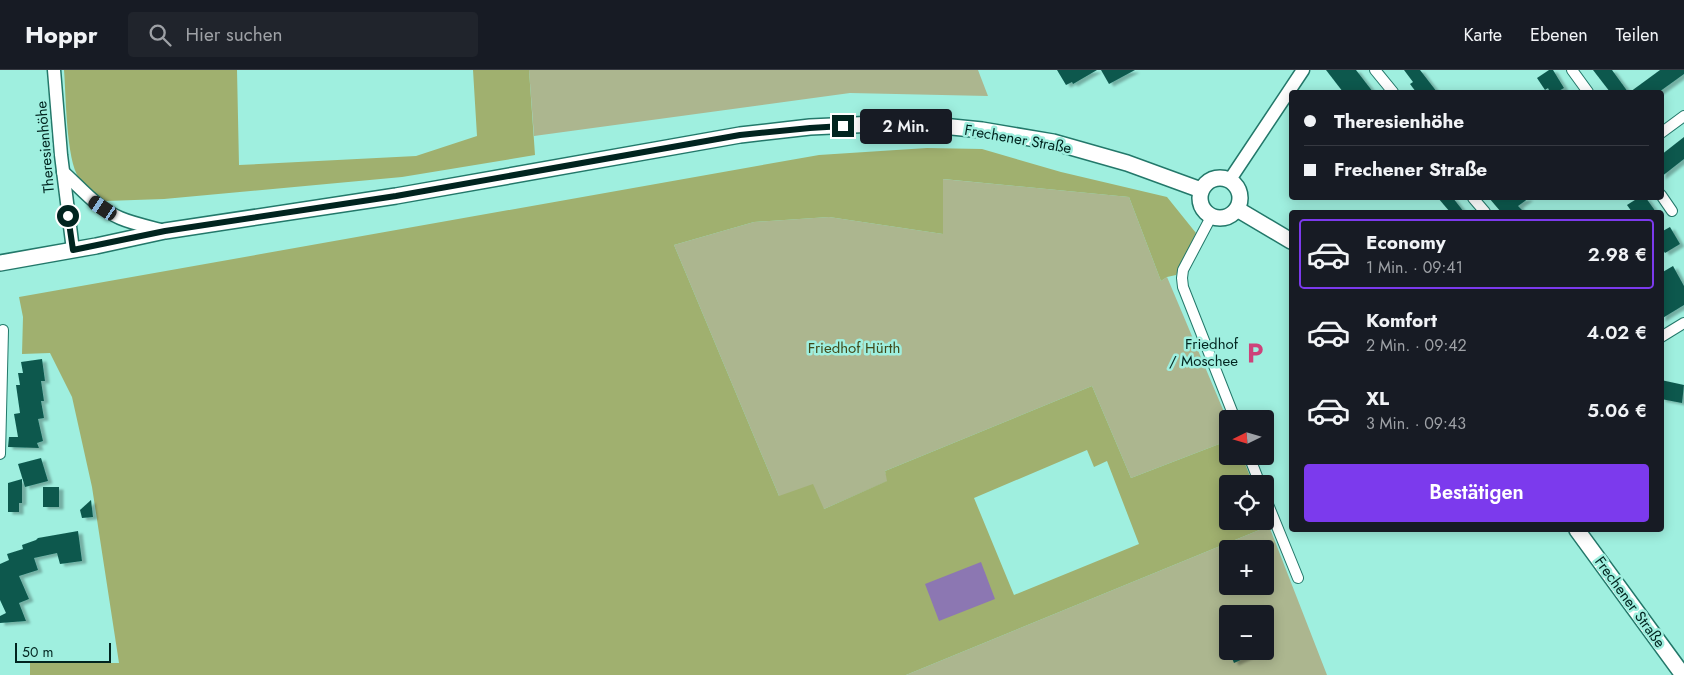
<!DOCTYPE html>
<html lang="de">
<meta charset="utf-8">
<style>
body{margin:0;font-family:Jost,sans-serif;background:#20242c;color:#f1f3f6;height:100vh;display:flex;flex-direction:column;font-size:19px;white-space:nowrap}
*{box-sizing:border-box;margin:0}
p{font-size:16px;color:#9ea1a6}
.icon{flex:none;width:28px;height:28px;fill:none;stroke:currentColor;stroke-width:2;stroke-linecap:round;stroke-linejoin:round}
.map{position:relative;flex:1;overflow:hidden}
.drawer{position:absolute;left:1289px;top:140px;width:375px;height:322px;display:flex;flex-direction:column;background:#171b24;border-radius:5px;box-shadow:0 2px 12px #0003}
.drawer>*{flex:none}
.banner{position:absolute;left:1289px;top:20px;width:375px;height:110px;border-radius:5px;box-shadow:0 2px 12px #0003;display:grid;align-content:center;height:110px;padding:0 15px;background:#171b24}
.needle{width:32px;rotate:265deg}
.fabs{position:absolute;left:1219px;top:340px;display:grid;gap:10px}
.fabs a{display:grid;place-items:center;width:55px;height:55px;border-radius:5px;background:#171b24;box-shadow:0 2px 12px #0003;font-size:25px}
.scale{position:absolute;left:15px;bottom:12px;width:96px;box-sizing:border-box;padding-left:5px;border:2px solid #01241f;border-top:0;font-size:14px;line-height:18px;white-space:nowrap;color:#01241f;-webkit-text-stroke:4px #9fefdf;paint-order:stroke}
.end{position:absolute;width:22px;height:22px;margin:-11px;border:6px solid #01241f;background:#fff;box-shadow:0 0 0 2px #fff}
.from{border-radius:50%}
.bubble{position:absolute;height:35px;border-radius:5px;background:#171b24;box-shadow:0 2px 12px #0003;font-size:16px;font-weight:600;line-height:35px;text-align:center}
.car{position:absolute;width:15px;height:30px;margin:-15px -8px;border-radius:6px;box-shadow:0 0 4px 1px #0007;background:linear-gradient(#222 24%,#8ab4d8 0 40%,#222 0 76%,#8ab4d8 0 86%,#222 0)}
.banner b{display:flex;align-items:center;gap:18px;height:48px;font-size:19px}
.banner b+b{border-top:1px solid #363941}
.banner i{width:12px;height:12px;background:#f1f3f6}
ul{padding:9px 0 0;list-style:none}
li{display:flex;align-items:center;gap:15px;height:70px;margin:0 10px 8px;padding:0 5px;border:2px solid transparent;border-radius:5px}
li div{flex:1}
li b{display:block;font-size:19px}
li em{font-style:normal;font-weight:600}
li.active{border-color:#7c3aed}
li>.icon{width:45px;height:45px;stroke-width:1.5}
.cta{display:flex;gap:10px;margin-top:auto;padding:10px 15px}
.cta a{flex:1;height:58px;border-radius:5px;background:#7c3aed;color:#fff;font-size:20px;font-weight:600;line-height:58px;text-align:center}
header{display:flex;align-items:center;gap:30px;box-sizing:border-box;height:70px;padding:0 25px;background:#171b24;border-bottom:1px solid #363941}
header strong{font-size:24px}
nav{display:flex;gap:28px;margin-inline-start:auto;font-size:18px}
.search{width:350px;height:45px;background:#20242c;display:flex;align-items:center;gap:12px;box-sizing:border-box;padding:0 18px;border-radius:5px;color:#9ea1a6;font-size:19px}
.map>svg:first-child{display:block}
.green{fill:#acb68f;fill-rule:evenodd}
.forest{fill:#a0b06f;fill-rule:evenodd}
.water{fill:#8c77b2}
.building{fill:#0c594e;filter:url(#shadow)}
.lines{fill:none;stroke-linecap:round;stroke-linejoin:round}
.minor-casing{stroke:#23786a;stroke-width:12}
.tertiary-casing{stroke:#23786a;stroke-width:15}
.secondary-casing{stroke:#23786a;stroke-width:18}
.minor{stroke:#fff;stroke-width:10}
.tertiary{stroke:#fff;stroke-width:12}
.secondary{stroke:#fff;stroke-width:15}
.route{stroke:#01241f;stroke-width:6}
.labels{text-anchor:middle;stroke-width:5;stroke-linejoin:round;paint-order:stroke}
.street-label{font-size:15px;fill:#01241f;stroke:#9fefdf}
.poi-label{font-size:15px;fill:#01241f;stroke:#9fefdf;text-anchor:end}
.park-label{font-size:15px;fill:#404a1a;stroke:#9fefdf}
</style>
<header>
<strong>Hoppr</strong>
<div class="search"><svg class="icon" aria-label="search" viewBox="0 0 24 24"><circle cx="10" cy="10" r="6"/><path d="M15 15l6 6"/></svg>Hier suchen</div>
<nav><a>Karte</a><a>Ebenen</a><a>Teilen</a></nav>
</header>
<div class="map">
<svg width="1684" height="605" viewBox="0 0 1684 605">
<defs>
<filter id="shadow"><feDropShadow dx="4.5" dy="2.5" stdDeviation="1" flood-color="#0004"/></filter>
</defs>
<rect width="100%" height="100%" fill="#9fefdf"/>
<g class="green">
<polygon points="529,0 978,0 988,26 850,23 534,66"/>
<polygon points="942,109 1129,127 1161,211 1167,207 1227,349 1227,371 1131,408 1092,316 885,401 888,411 824,439 779,426 674,175 754,152 829,147 943,164"/>
<path d="M1269,456L1327,605H906ZM1228,479H1265V516H1228ZM1228,544H1265V581H1228Z"/>
</g>
<g class="forest">
<path d="M64,0H237L239,95L416,86L477,66L473,0H529L535,85L402,107L164,129L105,131C97,124 85,116 79,108C66,90 66,24 64,0Z"/>
<path d="M927,78L982,79L1061,102L1167,127L1196,163L1176,205L1167,207L1161,211L1129,127L943,109V164L829,147L754,152L674,175L779,426L813,414L824,439L887,411L885,401L1092,316L1131,408L1227,371L1228,386H1242L1253,414H1228V451H1265V446L1269,456L906,605H30V593H119L92,417L72,327L50,283L22,284L23,247L19,227L819,85ZM1087,380L1094,397L1107,391L1139,474L1014,525L974,428Z"/>
</g>
<polygon class="water" points="981,492 995,529 939,551 925,514"/>
<g class="building">
<polygon points="1057,0 1097,0 1073,14 1072,12 1066,15"/>
<polygon points="1101,0 1135,0 1109,14"/>
<polygon points="1326,0 1356,0 1373,22 1343,22"/>
<polygon points="1404,0 1420,0 1437,22 1416,22 1410,14 1413,12"/>
<polygon points="1549,0 1553,0 1564,18 1557,22 1550,22 1548,18 1545,20 1537,8"/>
<polygon points="1593,0 1612,0 1628,22 1610,22"/>
<polygon points="1660,0 1684,0 1684,4 1659,22 1630,22"/>
<polygon points="1684,67 1684,89 1661,107 1661,85"/>
<polygon points="1438,128 1453,128 1464,142 1450,142"/>
<polygon points="1489,128 1529,128 1518,136 1524,142 1501,142"/>
<polygon points="1638,128 1646,128 1656,142 1632,142 1627,135"/>
<polygon points="1670,157 1680,174 1665,183 1661,177 1661,162"/>
<polygon points="1673,196 1684,216 1684,235 1661,249 1661,203"/>
<polygon points="42,289 45,311 41,311 44,331 41,331 44,348 38,349 43,371 37,373 39,378 8,377 9,367 18,367 14,344 20,343 16,315 20,315 18,303 23,303 21,292"/>
<polygon points="1661,310 1684,315 1682,333 1661,329"/>
<polygon points="41,388 48,411 25,417 18,394"/>
<polygon points="22,409 22,433 19,433 19,442 8,442 8,413"/>
<rect x="43" y="417" width="16" height="20"/>
<polygon points="91,430 93,447 82,448 80,440"/>
<polygon points="78,461 82,491 60,494 57,483 34,488 38,500 19,506 29,529 19,533 26,551 0,553 0,546 6,543 0,530 0,494 9,490 7,484 23,479 22,475 36,470 38,468"/>
<polygon points="1229,581 1260,581 1234,593"/>
</g>
<g class="lines">
<g class="minor-casing">
<g id="minor">
<polyline points="1375,0 1393,22"/>
<polyline points="1572,0 1588,22"/>
<polyline points="1661,63 1684,46"/>
<polyline points="1661,125 1672,141"/>
<polyline points="1473,128 1485,142"/>
<polyline points="1211,147 1183,200 1182,208 1183,217 1235,349"/>
<polyline points="1661,267 1684,253"/>
<polyline points="0,384 3,260"/>
<polyline points="1249,386 1260,414"/>
<polyline points="1265,427 1298,508"/>
</g>
</g>
<g class="tertiary-casing">
<g id="tertiary">
<polyline points="54,0 61,85 73,180"/>
<path d="M63,102C81,118 97,138 120,148C134,154 150,157 165,161"/>
<polyline points="1229,111 1303,0"/>
</g>
</g>
<g class="secondary-casing">
<g id="secondary">
<circle cx="1220" cy="128" r="20"/>
<polyline points="1237,139 1291,171"/>
<polyline points="0,193 96,176 165,161 396,126 740,65 810,57 876,54 932,55 982,60 1053,72 1127,93 1201,120"/>
<polyline points="1577,460 1683,605"/>
</g>
</g>
<use href="#minor" class="minor"/>
<use href="#tertiary" class="tertiary"/>
<use href="#secondary" class="secondary"/>
</g>
<g class="lines">
<polyline class="route" points="68,146 73,180 165,161 396,126 740,65 810,58 843,56"/>
</g>
<defs>
<g id="parking-bare" transform="scale(1.725)"><path d="M-3.5-5.5H1a3.5 3.5 0 0 1 0 7H-1V5.5H-3.5ZM-1-3.4V-.6H.8a1.4 1.4 0 0 0 0-2.8Z" fill="#cd437a" stroke="#9fefdf" stroke-width="2.5" paint-order="stroke"/></g>
</defs>
<g fill-rule="evenodd">
<use href="#parking-bare" x="1255" y="283"/>
</g>
<g class="labels">
<g class="street-label">
<text transform="translate(1018 69) rotate(10)" y="5">Frechener Straße</text>
<text transform="translate(45 77) rotate(-95)" y="5">Theresienhöhe</text>
<text transform="translate(1630 532) rotate(54)" y="5">Frechener Straße</text>
</g>
<g class="poi-label">
<text x="1238" y="279">Friedhof<tspan x="1238" dy="17">/ Moschee</tspan></text>
</g>
<g class="park-label">
<text x="854" y="283">Friedhof Hürth</text>
</g>
</g>
</svg>
<div class="fabs">
<a><svg class="needle" viewBox="-14 -14 28 28"><path d="M0-13l5 13h-10z" fill="#e53935"/><path d="M0 13l5-13h-10z" fill="#9ea1a6"/></svg></a>
<a><svg class="icon" aria-label="locate" viewBox="0 0 24 24"><circle cx="12" cy="12" r="6"/><path d="M12 2v4M12 18v4M2 12h4M18 12h4"/></svg></a>
<a>+</a>
<a>−</a>
</div>
<div class="scale">50 m</div>
<i class="end from" style="left:68px;top:146px"></i>
<i class="end" style="left:843px;top:56px"></i>
<div class="bubble" style="left:860px;top:39px;width:92px">2 Min.</div>
<i class="car" style="left:103px;top:138px;rotate:304deg"></i>
<div class="banner">
<b><i class="from"></i>Theresienhöhe</b>
<b><i></i>Frechener Straße</b>
</div>
<section class="drawer">
<ul>
<li class="active"><svg class="icon" aria-label="car" viewBox="0 0 24 24"><path d="M5 17H2v-5l4-1 3-4h7l3 4 3 1v5h-3M9 17h6M6 11h13"/><circle cx="7" cy="17" r="2"/><circle cx="17" cy="17" r="2"/></svg><div><b>Economy</b><p>1 Min. · 09:41</p></div><em>2.98 €</em></li>
<li><svg class="icon" aria-label="car" viewBox="0 0 24 24"><path d="M5 17H2v-5l4-1 3-4h7l3 4 3 1v5h-3M9 17h6M6 11h13"/><circle cx="7" cy="17" r="2"/><circle cx="17" cy="17" r="2"/></svg><div><b>Komfort</b><p>2 Min. · 09:42</p></div><em>4.02 €</em></li>
<li><svg class="icon" aria-label="car" viewBox="0 0 24 24"><path d="M5 17H2v-5l4-1 3-4h7l3 4 3 1v5h-3M9 17h6M6 11h13"/><circle cx="7" cy="17" r="2"/><circle cx="17" cy="17" r="2"/></svg><div><b>XL</b><p>3 Min. · 09:43</p></div><em>5.06 €</em></li>
</ul>
<div class="cta"><a>Bestätigen</a></div>
</section>
</div>
